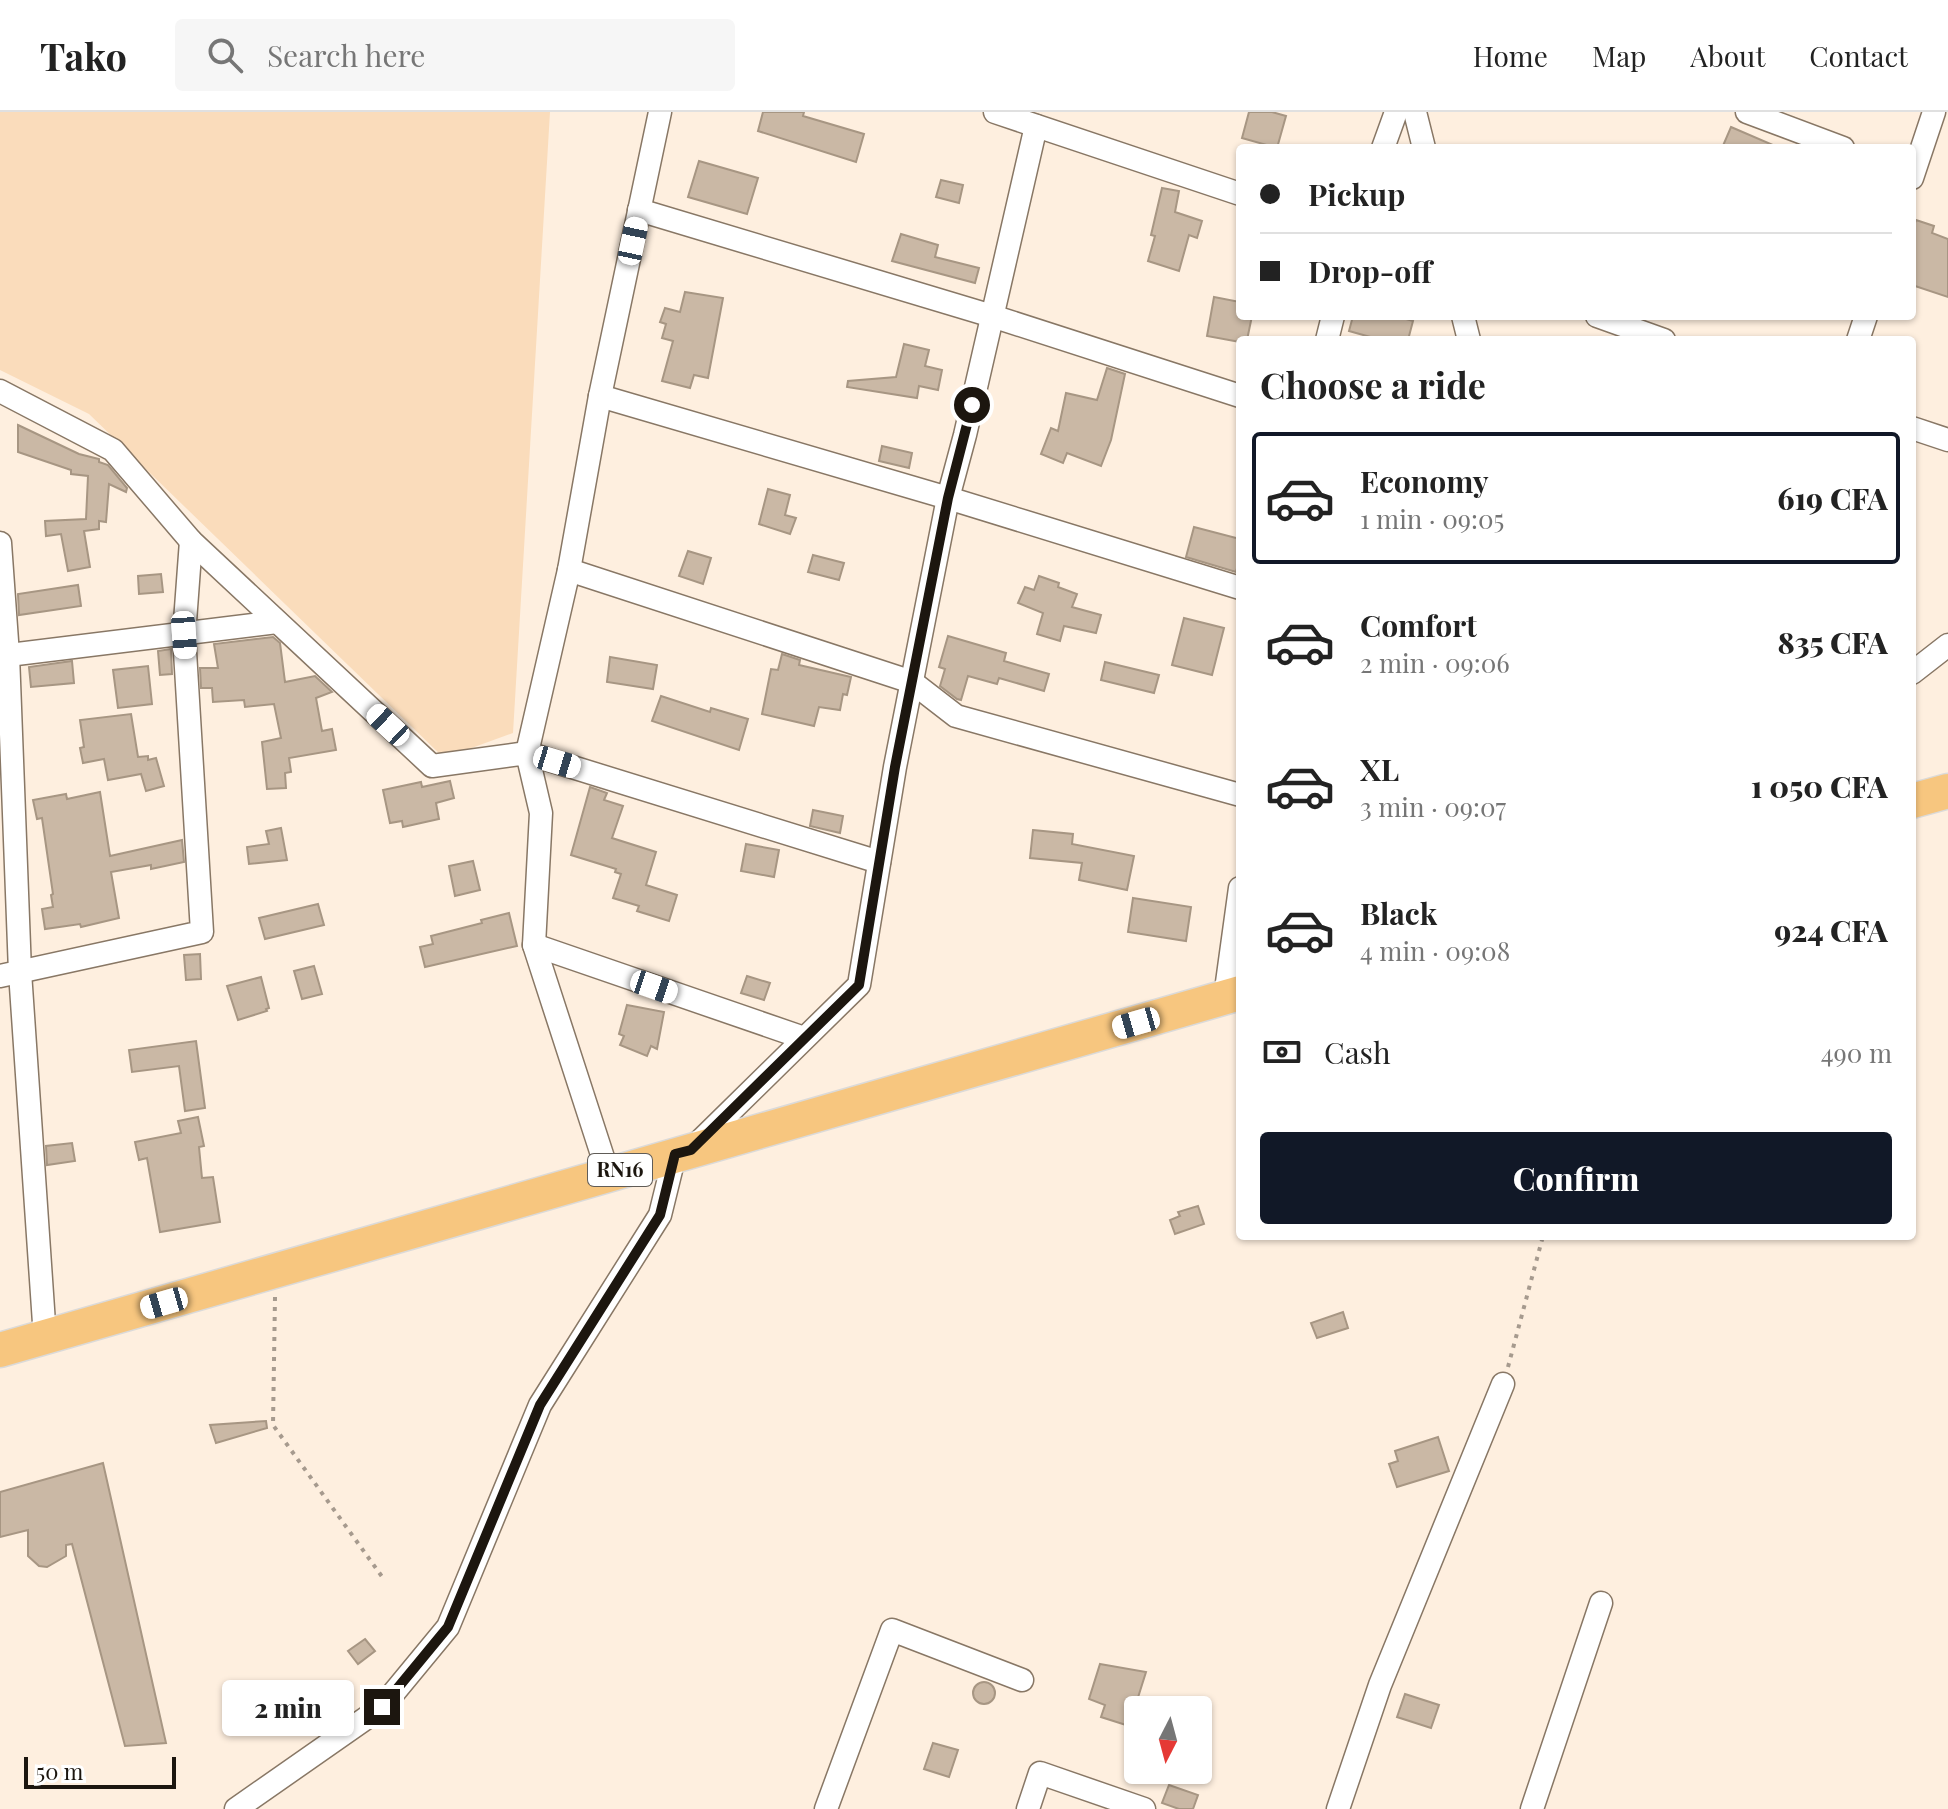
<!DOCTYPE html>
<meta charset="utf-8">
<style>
body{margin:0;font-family:"Playfair Display",serif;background:#f6f6f6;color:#222;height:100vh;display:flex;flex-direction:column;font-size:30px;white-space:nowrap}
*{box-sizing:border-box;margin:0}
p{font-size:26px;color:#767676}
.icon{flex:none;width:44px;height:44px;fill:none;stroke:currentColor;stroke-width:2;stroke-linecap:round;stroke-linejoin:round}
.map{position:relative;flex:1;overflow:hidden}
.panel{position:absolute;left:1236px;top:224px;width:680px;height:904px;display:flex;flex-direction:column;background:#fff;border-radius:8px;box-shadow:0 2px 6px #0004}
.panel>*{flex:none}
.hud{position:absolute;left:1236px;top:32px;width:680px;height:176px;border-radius:8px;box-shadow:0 2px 6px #0004;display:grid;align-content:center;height:176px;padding:0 24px;background:#fff}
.needle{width:52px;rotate:186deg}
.fabs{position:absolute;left:1124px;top:1584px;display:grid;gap:16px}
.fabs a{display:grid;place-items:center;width:88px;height:88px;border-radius:8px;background:#fff;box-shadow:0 2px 6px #0004;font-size:40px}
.scale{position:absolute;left:24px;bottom:20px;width:152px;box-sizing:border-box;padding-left:8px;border:4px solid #1c160f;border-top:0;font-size:22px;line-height:28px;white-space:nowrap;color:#1c160f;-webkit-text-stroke:6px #fff;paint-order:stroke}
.end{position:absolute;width:36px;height:36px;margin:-18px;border:10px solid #1c160f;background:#fff;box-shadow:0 0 0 4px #fff}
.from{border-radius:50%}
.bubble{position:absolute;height:56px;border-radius:8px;background:#fff;box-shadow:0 2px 6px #0004;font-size:26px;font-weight:800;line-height:56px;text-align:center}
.car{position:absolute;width:24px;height:48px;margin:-24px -12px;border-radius:10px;box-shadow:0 0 6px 2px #0007;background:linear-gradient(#fff 24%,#345 0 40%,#fff 0 76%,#345 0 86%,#fff 0)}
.hud b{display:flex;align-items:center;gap:28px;height:76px;font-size:30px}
.hud b+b{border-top:2px solid #e0e0e0}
.hud i{width:20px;height:20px;background:#222}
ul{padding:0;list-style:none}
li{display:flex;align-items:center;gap:24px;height:132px;margin:0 16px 12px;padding:0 8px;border:4px solid transparent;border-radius:8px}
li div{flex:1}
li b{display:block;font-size:30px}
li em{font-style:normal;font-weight:800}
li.current{border-color:#111827}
li>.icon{width:72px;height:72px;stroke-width:1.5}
h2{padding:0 24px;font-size:36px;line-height:96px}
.pay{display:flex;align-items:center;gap:20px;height:88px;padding:0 24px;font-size:30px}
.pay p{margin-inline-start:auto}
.button{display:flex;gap:16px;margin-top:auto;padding:16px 24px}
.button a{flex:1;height:92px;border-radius:8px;background:#111827;color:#fff;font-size:32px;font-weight:800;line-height:92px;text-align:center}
header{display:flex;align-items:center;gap:48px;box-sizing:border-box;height:112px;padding:0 40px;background:#fff;border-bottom:2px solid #e0e0e0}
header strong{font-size:38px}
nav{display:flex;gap:44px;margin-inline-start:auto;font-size:28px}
.search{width:560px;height:72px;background:#f6f6f6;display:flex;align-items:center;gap:20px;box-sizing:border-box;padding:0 28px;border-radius:8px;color:#767676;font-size:30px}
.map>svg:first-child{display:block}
.green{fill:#fadcbb}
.building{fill:#cab8a5;stroke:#a79683;stroke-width:2}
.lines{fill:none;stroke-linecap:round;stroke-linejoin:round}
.minor-casing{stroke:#887765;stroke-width:25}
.primary-casing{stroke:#dbdad9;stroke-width:37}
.path{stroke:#a69a8e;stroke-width:4;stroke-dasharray:4 6;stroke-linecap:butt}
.minor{stroke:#fff;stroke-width:22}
.primary{stroke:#f7c67f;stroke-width:34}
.route{stroke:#1c160f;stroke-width:10}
.labels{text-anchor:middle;stroke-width:6;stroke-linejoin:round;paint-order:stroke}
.shield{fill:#fff;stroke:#605c57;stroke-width:2}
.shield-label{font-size:20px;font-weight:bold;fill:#1c160f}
</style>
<header>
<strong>Tako</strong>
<div class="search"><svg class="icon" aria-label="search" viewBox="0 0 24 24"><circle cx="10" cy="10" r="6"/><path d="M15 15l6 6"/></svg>Search here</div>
<nav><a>Home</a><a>Map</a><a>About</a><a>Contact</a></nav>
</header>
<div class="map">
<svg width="1948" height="1697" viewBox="0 0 1948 1697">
<rect width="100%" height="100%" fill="#feefdf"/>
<polygon class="green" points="0,0 550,0 513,621 444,646 89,302 0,258"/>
<g class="building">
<polygon points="763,0 804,0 803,4 864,22 856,50 758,19"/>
<polygon points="1249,0 1272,0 1286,4 1277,36 1242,26"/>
<polygon points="1731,15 1780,36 1722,36"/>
<polygon points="699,49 758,66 747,102 688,85"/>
<polygon points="941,68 963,73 959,91 936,85"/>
<polygon points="1162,76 1179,79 1175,100 1202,109 1197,126 1189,123 1179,159 1148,149 1155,124 1151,123"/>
<polygon points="1916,108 1934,114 1932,121 1948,127 1948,185 1912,173 1912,120"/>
<polygon points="901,122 938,133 935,145 979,156 975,171 892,149"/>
<polygon points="685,180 723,186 708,266 694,263 690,276 662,269 673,229 662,226 666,212 660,210 665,196 680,200"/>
<polygon points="1214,185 1240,190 1240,204 1252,204 1247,228 1240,228 1240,230 1207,224"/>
<polygon points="1353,204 1396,204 1413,209 1408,228 1381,228 1349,219"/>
<polygon points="904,232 929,238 925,254 942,258 938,278 919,274 917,286 847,275 848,269 896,265"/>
<polygon points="1107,256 1125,262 1111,328 1101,354 1067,341 1063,351 1041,342 1051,316 1058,319 1066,281 1097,288"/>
<polygon points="18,313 79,342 99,347 99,350 108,353 127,376 126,380 109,372 106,410 99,409 99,417 84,419 90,455 68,459 61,422 46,424 45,409 86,407 88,364 71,362 71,358 18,340"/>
<polygon points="882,334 912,341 909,356 879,349"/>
<polygon points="768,377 790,383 785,403 796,406 790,422 759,412"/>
<polygon points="1194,415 1240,427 1240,445 1236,460 1186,445"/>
<polygon points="688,439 711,446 703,472 679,464"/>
<polygon points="813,443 844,451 839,468 808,460"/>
<polygon points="161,462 163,480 139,482 138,464"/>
<polygon points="1039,464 1059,471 1058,475 1077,482 1072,495 1101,503 1096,521 1064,514 1060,529 1037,522 1043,501 1018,491 1025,475 1034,478"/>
<polygon points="78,473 81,494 19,503 18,482"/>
<polygon points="1184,506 1224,516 1212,563 1172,553"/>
<polygon points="948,524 1006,541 1004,549 1049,562 1044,579 999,566 997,572 968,564 961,588 957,587 940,574 945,557 939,555"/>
<polygon points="273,525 280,531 285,570 315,564 332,580 316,586 322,619 332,617 336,638 289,646 291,660 285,661 286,676 267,677 262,630 281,626 274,592 245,595 244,588 213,590 212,576 201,576 200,556 218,556 214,532"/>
<polygon points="171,537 172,562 160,563 158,539"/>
<polygon points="782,542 800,548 799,553 851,565 847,583 843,582 840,598 819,595 814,614 762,602 771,557 778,558"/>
<polygon points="610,545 657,553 653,577 607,570"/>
<polygon points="72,549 74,571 31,575 29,555"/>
<polygon points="1105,550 1159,563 1154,581 1101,568"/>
<polygon points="148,554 152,592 118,596 113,558"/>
<polygon points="661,584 710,600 711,596 748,607 739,638 652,609"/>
<polygon points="131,602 138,645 148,644 148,648 156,646 164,674 146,679 141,662 108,668 104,647 83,651 80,636 84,635 80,608"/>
<polygon points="450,669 454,686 436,691 439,707 403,715 402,709 390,711 383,678 421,670 422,675"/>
<polygon points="590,675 607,681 604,688 623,694 612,726 656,740 646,773 677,783 669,809 637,799 639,794 613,786 621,762 615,760 616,757 571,743"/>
<polygon points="100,680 110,744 182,728 184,750 151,757 151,753 111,760 119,806 81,815 80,812 45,817 42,797 53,795 51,783 53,782 42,706 37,707 33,688 66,682 67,687"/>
<polygon points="813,698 843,704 840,721 810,714"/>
<polygon points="281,716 287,748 249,752 247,735 269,732 266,719"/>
<polygon points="1033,718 1073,722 1072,732 1134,744 1127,778 1079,768 1082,751 1030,746"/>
<polygon points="746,732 779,738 774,765 741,759"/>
<polygon points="473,749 480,778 455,784 449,754"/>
<polygon points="1133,786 1191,795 1186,829 1128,820"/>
<polygon points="318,792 324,813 265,827 259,806"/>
<polygon points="509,801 517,834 425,855 420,835 433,832 431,824 482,811 481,808"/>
<polygon points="200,842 201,867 186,868 184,843"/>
<polygon points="314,854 322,882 302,887 294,859"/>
<polygon points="747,864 770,871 764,888 741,881"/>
<polygon points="261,865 269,896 266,897 267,899 238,908 227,874"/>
<polygon points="627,893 664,900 657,937 651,934 647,944 620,933 624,924 619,922"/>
<polygon points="196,929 205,996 185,999 179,954 132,960 129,938"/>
<polygon points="198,1005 204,1034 199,1035 202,1066 213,1065 220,1110 160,1120 147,1046 139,1048 135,1030 181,1021 178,1009"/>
<polygon points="72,1031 75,1049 47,1053 46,1034"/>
<polygon points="1198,1094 1204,1112 1175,1122 1170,1108 1180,1104 1178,1100"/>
<polygon points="1343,1200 1348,1216 1317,1226 1311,1211"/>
<polygon points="266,1309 267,1316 216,1331 210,1313"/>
<polygon points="1438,1325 1449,1359 1397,1375 1389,1352 1398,1349 1395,1339"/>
<polygon points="103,1351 166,1631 125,1634 72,1432 66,1433 66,1444 47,1455 39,1454 28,1444 28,1418 0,1425 0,1380"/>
<polygon points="365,1527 375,1539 358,1552 348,1539"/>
<polygon points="1100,1552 1146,1560 1129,1614 1101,1605 1105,1593 1089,1587"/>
<circle cx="984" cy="1581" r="11"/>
<polygon points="1405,1582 1439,1593 1431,1616 1397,1605"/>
<polygon points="933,1631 958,1638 949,1665 924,1657"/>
<polygon points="1169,1673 1198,1683 1193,1697 1179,1697 1162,1691"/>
</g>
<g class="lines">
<g class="minor-casing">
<g id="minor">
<polyline points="660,0 600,284 569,458 527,641 879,750"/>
<polyline points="995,0 1240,82"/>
<polyline points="1415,0 1424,36"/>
<polyline points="1747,0 1843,36"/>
<polyline points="1383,36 1396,0"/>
<polyline points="1912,66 1934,0"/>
<polyline points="639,98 992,204 1240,284"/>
<polyline points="1463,204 1469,228"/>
<polyline points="1597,204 1664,228"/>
<polyline points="1327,228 1333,204"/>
<polyline points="1858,228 1866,204"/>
<polyline points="0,279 113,338 191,429 432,654 527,641 541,701 534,833 608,1061"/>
<polyline points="600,284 948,386 1240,476"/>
<polyline points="1912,316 1948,328"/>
<polyline points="0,431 8,543 20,860 45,1226"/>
<polyline points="569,458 912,570 956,604 1240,683"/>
<polyline points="0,544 277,510"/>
<polyline points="1912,561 1948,533"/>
<polyline points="534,833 804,926"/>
<polyline points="0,864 202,820 184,523 191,429"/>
<polyline points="1225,885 1240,776"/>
<polyline points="695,1034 859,873 895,655 948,386 965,323 1036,14"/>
<polyline points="236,1697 382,1595 448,1515 540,1293 660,1103 675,1042"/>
<polyline points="826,1697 892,1518 1022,1568"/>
<polyline points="1028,1697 1040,1661 1144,1697"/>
<polyline points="1338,1697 1380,1573 1503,1272"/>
<polyline points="1532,1697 1601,1491"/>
</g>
</g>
<g class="primary-casing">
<g id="primary">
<polyline points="1912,689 1948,679"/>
<polyline points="0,1238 1240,881"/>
</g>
</g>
<g class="path">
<polyline points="275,1185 273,1313 383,1466"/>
<polyline points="1508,1255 1543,1124"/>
</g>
<use href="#minor" class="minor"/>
<use href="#primary" class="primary"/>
</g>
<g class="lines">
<polyline class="route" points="382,1595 448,1515 540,1293 660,1103 675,1042 691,1038 859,873 895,655 948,386 972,293"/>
</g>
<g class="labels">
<rect class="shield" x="588" y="1042" width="64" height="32" rx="6"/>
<g class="shield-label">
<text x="620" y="1065">RN16</text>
</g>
</g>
</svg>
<div class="fabs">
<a><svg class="needle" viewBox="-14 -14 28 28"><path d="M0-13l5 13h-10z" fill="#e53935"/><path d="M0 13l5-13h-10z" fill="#767676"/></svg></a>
</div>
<div class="scale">50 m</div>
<i class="end from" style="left:972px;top:293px"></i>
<i class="end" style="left:382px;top:1595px"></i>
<div class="bubble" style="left:222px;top:1568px;width:132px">2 min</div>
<i class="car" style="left:633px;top:129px;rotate:12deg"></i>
<i class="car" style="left:184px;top:523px;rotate:176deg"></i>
<i class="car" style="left:388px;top:613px;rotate:313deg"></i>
<i class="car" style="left:557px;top:650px;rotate:107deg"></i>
<i class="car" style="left:654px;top:875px;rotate:109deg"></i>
<i class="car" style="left:1136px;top:911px;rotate:254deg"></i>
<i class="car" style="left:164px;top:1191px;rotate:254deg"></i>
<div class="hud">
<b><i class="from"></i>Pickup</b>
<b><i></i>Drop-off</b>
</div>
<section class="panel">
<h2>Choose a ride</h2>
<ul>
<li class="current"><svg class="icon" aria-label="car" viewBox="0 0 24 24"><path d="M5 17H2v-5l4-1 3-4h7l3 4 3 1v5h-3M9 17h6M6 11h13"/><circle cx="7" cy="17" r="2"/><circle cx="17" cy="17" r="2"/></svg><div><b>Economy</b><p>1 min · 09:05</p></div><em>619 CFA</em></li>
<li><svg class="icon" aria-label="car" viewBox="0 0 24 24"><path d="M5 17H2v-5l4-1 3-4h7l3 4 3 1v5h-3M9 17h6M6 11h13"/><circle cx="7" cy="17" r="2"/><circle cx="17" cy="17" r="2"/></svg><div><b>Comfort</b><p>2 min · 09:06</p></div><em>835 CFA</em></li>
<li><svg class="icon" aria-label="car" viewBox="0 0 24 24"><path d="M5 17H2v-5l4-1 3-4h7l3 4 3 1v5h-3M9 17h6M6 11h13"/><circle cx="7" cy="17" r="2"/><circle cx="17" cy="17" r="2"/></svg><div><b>XL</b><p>3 min · 09:07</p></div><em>1 050 CFA</em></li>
<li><svg class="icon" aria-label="car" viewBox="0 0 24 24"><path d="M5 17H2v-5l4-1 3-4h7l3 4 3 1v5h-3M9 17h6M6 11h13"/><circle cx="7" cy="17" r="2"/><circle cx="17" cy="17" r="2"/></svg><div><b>Black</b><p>4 min · 09:08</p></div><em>924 CFA</em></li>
</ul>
<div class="pay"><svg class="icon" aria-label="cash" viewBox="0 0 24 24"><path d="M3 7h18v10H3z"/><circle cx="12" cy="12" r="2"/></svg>Cash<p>490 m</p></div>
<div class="button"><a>Confirm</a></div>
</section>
</div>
